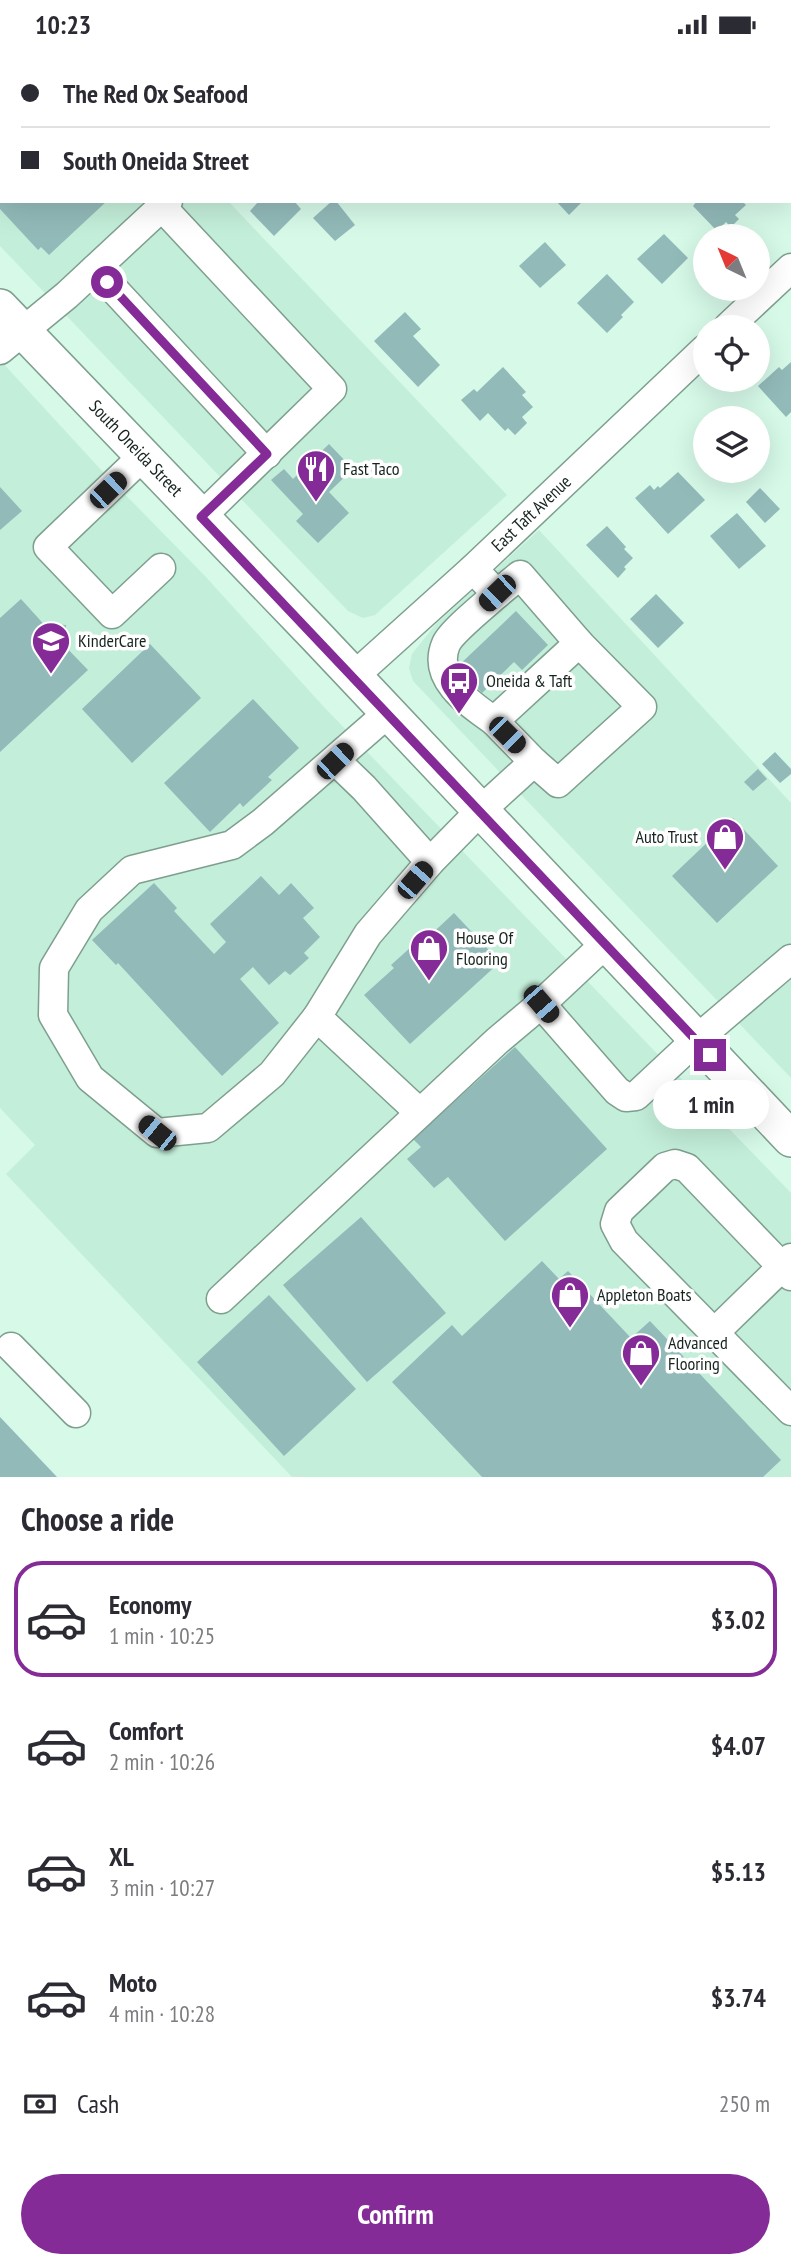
<!DOCTYPE html>
<meta charset="utf-8">
<style>
body{margin:0;font-family:"PT Sans Narrow",sans-serif;background:#f2f2f3;color:#2b2b33;height:100vh;display:flex;flex-direction:column;font-size:26px;white-space:nowrap}
*{box-sizing:border-box;margin:0}
p{font-size:23px;color:#7c7c81}
.icon{flex:none;width:38px;height:38px;fill:none;stroke:currentColor;stroke-width:2;stroke-linecap:round;stroke-linejoin:round}
.map{position:relative;height:1428px;overflow:hidden}
.panel{display:flex;flex-direction:column;background:#fff;flex:1}
.panel>*{flex:none}
.top-card{position:absolute;left:0px;top:0px;width:791px;height:154px;box-shadow:0 7px 28px #0002;display:grid;align-content:center;height:154px;padding:0 21px;background:#fff}
.needle{width:46px;rotate:317deg}
.controls{position:absolute;left:693px;top:175px;display:grid;gap:14px}
.controls a{display:grid;place-items:center;width:77px;height:77px;border-radius:50%;background:#fff;box-shadow:0 7px 28px #0002;font-size:35px}
.end{position:absolute;width:32px;height:32px;margin:-16px;border:9px solid #842b98;background:#fff;box-shadow:0 0 0 4px #fff}
.from{border-radius:50%}
.bubble{position:absolute;height:49px;border-radius:24px;background:#fff;box-shadow:0 7px 28px #0002;font-size:23px;font-weight:700;line-height:49px;text-align:center}
.car{position:absolute;width:21px;height:42px;margin:-21px -10px;border-radius:9px;box-shadow:0 0 5px 2px #0007;background:linear-gradient(#222 24%,#8ab4d8 0 40%,#222 0 76%,#8ab4d8 0 86%,#222 0)}
.top-card b{display:flex;align-items:center;gap:24px;height:66px;font-size:26px}
.top-card b+b{border-top:2px solid #e1e1e2}
.top-card i{width:18px;height:18px;background:#2b2b33}
ul{padding:0;list-style:none}
li{display:flex;align-items:center;gap:21px;height:116px;margin:0 14px 10px;padding:0 7px;border:4px solid transparent;border-radius:28px}
li div{flex:1}
li b{display:block;font-size:26px}
li em{font-style:normal;font-weight:700}
li.on{border-color:#842b98}
li>.icon{width:63px;height:63px;stroke-width:1.5}
h2{padding:0 21px;font-size:32px;line-height:84px}
.pay{display:flex;align-items:center;gap:18px;height:77px;padding:0 21px;font-size:26px}
.pay p{margin-inline-start:auto}
.cta{display:flex;gap:14px;margin-top:auto;padding:14px 21px}
.cta a{flex:1;height:80px;border-radius:42px;background:#842b98;color:#fff;font-size:28px;font-weight:700;line-height:80px;text-align:center}
.status{display:flex;justify-content:space-between;align-items:center;height:49px;padding:0 35px;background:#fff;direction:ltr}
.status svg{height:19px;fill:currentColor}
.map>svg:first-child{display:block}
.built{fill:#c3eed9}
.building{fill:#92bab9}
.lines{fill:none;stroke-linecap:round;stroke-linejoin:round}
.minor-casing{stroke:#7e9f8f;stroke-width:31}
.major-casing{stroke:#7e9f8f;stroke-width:38}
.minor{stroke:#fff;stroke-width:28}
.major{stroke:#fff;stroke-width:35}
.route{stroke:#842b98;stroke-width:9}
.labels{text-anchor:middle;stroke-width:7;stroke-linejoin:round;paint-order:stroke}
.street-label{font-size:18px;fill:#17241e;stroke:#fff}
.poi-label{font-size:18px;fill:#17241e;stroke:#fff;text-anchor:start}
</style>
<div class="status"><b>10:23</b><svg viewBox="0 0 49 12"><path d="M0 12V9h3v3zM5 12V6h3v6zM10 12V3h3v9zM15 12V0h3v12zM26 1h20v11H26zM47 4h2v5h-2z"/></svg></div>
<div class="map">
<svg width="791" height="1428" viewBox="0 0 791 1428">
<rect width="100%" height="100%" fill="#d6f9e8"/>
<g class="built">
<polygon points="0,0 85,2 2,2 2,152 228,152 507,446 375,566 363,569 348,562 0,197"/>
<polygon points="0,311 103,423 205,527 323,657 791,1144 791,1428 292,1428 6,1125 35,1096 0,1059"/>
<polygon points="539,481 791,754 791,1029 413,632 409,619 412,605 436,575"/>
</g>
<g class="building">
<polygon points="0,152 107,152 49,206 41,198 38,201 0,160"/>
<polygon points="259,152 294,152 301,160 274,187 250,162"/>
<polygon points="332,152 336,152 355,176 335,192 313,169"/>
<polygon points="556,152 583,152 569,166"/>
<polygon points="697,152 742,152 746,156 735,166 739,170 731,178 726,173 717,182 693,157"/>
<polygon points="664,185 688,209 662,235 637,210"/>
<polygon points="545,193 566,216 540,239 519,217"/>
<polygon points="607,225 634,253 621,266 623,268 607,284 577,254"/>
<polygon points="405,263 421,280 413,287 440,316 418,338 374,292"/>
<polygon points="791,313 791,363 786,368 758,337 779,318 782,321"/>
<polygon points="503,318 526,343 522,346 533,358 522,368 527,374 515,386 508,379 505,382 488,364 480,372 461,351 474,340 477,343"/>
<polygon points="329,395 353,420 329,443 349,464 318,494 296,472 303,465 271,431 284,420 293,430"/>
<polygon points="678,423 705,451 668,485 635,449 650,436 654,441 658,437 660,439"/>
<polygon points="0,438 22,462 0,481"/>
<polygon points="760,439 780,460 765,474 746,453"/>
<polygon points="737,464 766,497 739,520 710,487"/>
<polygon points="607,477 626,498 624,500 633,509 624,518 626,520 618,529 586,496"/>
<polygon points="656,545 684,574 658,599 630,570"/>
<polygon points="21,550 49,581 50,575 66,576 66,592 60,592 88,621 0,703 0,569"/>
<polygon points="516,562 548,596 522,621 514,613 482,644 457,618"/>
<polygon points="150,595 201,649 132,714 82,660"/>
<polygon points="253,650 299,699 268,728 272,731 243,758 240,754 210,783 164,734"/>
<polygon points="775,703 791,720 791,725 780,734 762,715"/>
<polygon points="758,720 767,730 753,742 744,733"/>
<polygon points="733,769 778,817 717,874 672,827"/>
<polygon points="261,827 279,846 291,834 314,859 303,869 320,888 304,904 309,909 290,926 285,922 269,936 253,918 240,930 279,974 222,1027 118,914 116,916 92,891 154,834 177,859 174,862 214,905 226,893 210,875"/>
<polygon points="454,864 500,913 410,995 364,946 394,919 391,916 421,889 424,892"/>
<polygon points="515,998 607,1100 505,1192 448,1128 434,1139 407,1110 421,1098 413,1090"/>
<polygon points="361,1168 446,1264 367,1333 283,1236"/>
<polygon points="542,1212 559,1230 568,1222 631,1289 650,1272 781,1411 763,1428 482,1428 392,1333 452,1276 462,1287"/>
<polygon points="269,1246 356,1340 284,1407 197,1313"/>
<polygon points="0,1368 57,1428 0,1428"/>
</g>
<g class="lines">
<g class="minor-casing">
<g id="minor">
<polyline points="331,2 333,0"/>
<polyline points="162,158 332,340 201,468"/>
<polyline points="95,220 267,405"/>
<polyline points="728,278 791,219"/>
<polyline points="0,301 67,246 168,152"/>
<polyline points="143,407 48,498 112,565 161,519"/>
<path id="s1" d="M353,628L473,520L705,300"/>
<polyline points="388,664 263,773 232,796 132,821 89,861 54,919 53,966 90,1029 157,1084 208,1079 272,1025 317,968 368,885 430,813 480,762 534,713 494,672 579,594 520,526 497,545 473,520"/>
<path d="M494,672C470,655 431,630 446,595C451,583 486,555 497,545"/>
<polyline points="336,712 364,739 430,813"/>
<polyline points="534,713 558,734 642,658 579,594"/>
<polyline points="541,955 617,1042 626,1048 636,1047 696,991 791,910"/>
<polyline points="317,968 420,1064"/>
<polyline points="791,1227 687,1119 675,1115 665,1118 619,1162 615,1175 624,1192 791,1362"/>
<polyline points="221,1250 497,992 541,955 605,895"/>
<polyline points="714,1284 791,1209"/>
<polyline points="11,1298 76,1364"/>
</g>
</g>
<g class="major-casing">
<g id="major">
<path id="s2" d="M0,258L317,588L791,1090"/>
</g>
</g>
<use href="#minor" class="minor"/>
<use href="#major" class="major"/>
</g>
<g class="lines">
<polyline class="route" points="107,233 267,405 201,468 710,1006"/>
</g>
<defs>
<g id="restaurant-pin" transform="scale(2.0125)"><path d="M0 17L-7.5 6A9.5 9.5 0 1 1 7.5 6Z" fill="#842b98" stroke="#fff"/><path d="M-5-6h1v4h1v-4h1v4h1v-4h1v5L-1.5 .5V6h-2V.5L-5-1ZM5-6V6H3V1.5H1.5Q1.5-4 5-6Z" fill="#fff"/></g>
<g id="school-pin" transform="scale(2.0125)"><path d="M0 17L-7.5 6A9.5 9.5 0 1 1 7.5 6Z" fill="#842b98" stroke="#fff"/><path d="M0-5L7-2L0 1L-7-2ZM-4 1L0 2.5L4 1V4Q0 6-4 4Z" fill="#fff"/></g>
<g id="bus-pin" transform="scale(2.0125)"><path d="M0 17L-7.5 6A9.5 9.5 0 1 1 7.5 6Z" fill="#842b98" stroke="#fff"/><path d="M-5-6H5V4H4V6H2V4H-2V6H-4V4H-5ZM-3.5-4V0h7V-4ZM-3.5 1.2v1.5H-2V1.2ZM2 1.2v1.5H3.5V1.2Z" fill="#fff"/></g>
<g id="shop-pin" transform="scale(2.0125)"><path d="M0 17L-7.5 6A9.5 9.5 0 1 1 7.5 6Z" fill="#842b98" stroke="#fff"/><path d="M-5-2.5h2.3a2.7 3.5 0 0 1 5.4 0H5L5.5 6h-11ZM-1.5-2.5h3a1.5 2.3 0 0 0-3 0Z" fill="#fff"/></g>
</defs>
<g fill-rule="evenodd">
<use href="#restaurant-pin" x="316" y="420"/>
<use href="#school-pin" x="51" y="592"/>
<use href="#bus-pin" x="459" y="632"/>
<use href="#shop-pin" x="725" y="788"/>
<use href="#shop-pin" x="429" y="899"/>
<use href="#shop-pin" x="570" y="1246"/>
<use href="#shop-pin" x="641" y="1304"/>
</g>
<g class="labels">
<g class="street-label">
<text dy="6" stroke="none"><textPath href="#s2" startOffset="196">South Oneida Street</textPath></text>
<text dy="6" stroke="none"><textPath href="#s1" startOffset="242">East Taft Avenue</textPath></text>
</g>
<g class="poi-label">
<text x="343" y="426">Fast Taco</text>
<text x="78" y="598">KinderCare</text>
<text x="486" y="638">Oneida &amp; Taft</text>
<text x="698" y="794" text-anchor="end">Auto Trust</text>
<text x="456" y="895">House Of<tspan x="456" dy="21">Flooring</tspan></text>
<text x="597" y="1252">Appleton Boats</text>
<text x="668" y="1300">Advanced<tspan x="668" dy="21">Flooring</tspan></text>
</g>
</g>
</svg>
<div class="controls">
<a><svg class="needle" viewBox="-14 -14 28 28"><path d="M0-13l5 13h-10z" fill="#e53935"/><path d="M0 13l5-13h-10z" fill="#7c7c81"/></svg></a>
<a><svg class="icon" aria-label="locate" viewBox="0 0 24 24"><circle cx="12" cy="12" r="6"/><path d="M12 2v4M12 18v4M2 12h4M18 12h4"/></svg></a>
<a><svg class="icon" aria-label="layers" viewBox="0 0 24 24"><path d="M12 4l9 5-9 5-9-5zM3 14l9 5 9-5"/></svg></a>
</div>
<i class="end from" style="left:107px;top:233px"></i>
<i class="end" style="left:710px;top:1006px"></i>
<div class="bubble" style="left:653px;top:1031px;width:116px">1 min</div>
<i class="car" style="left:108px;top:441px;rotate:46deg"></i>
<i class="car" style="left:497px;top:544px;rotate:226deg"></i>
<i class="car" style="left:507px;top:686px;rotate:135deg"></i>
<i class="car" style="left:335px;top:712px;rotate:46deg"></i>
<i class="car" style="left:415px;top:831px;rotate:41deg"></i>
<i class="car" style="left:541px;top:955px;rotate:139deg"></i>
<i class="car" style="left:157px;top:1084px;rotate:309deg"></i>
<div class="top-card">
<b><i class="from"></i>The Red Ox Seafood</b>
<b><i></i>South Oneida Street</b>
</div>
</div>
<section class="panel">
<h2>Choose a ride</h2>
<ul>
<li class="on"><svg class="icon" aria-label="car" viewBox="0 0 24 24"><path d="M5 17H2v-5l4-1 3-4h7l3 4 3 1v5h-3M9 17h6M6 11h13"/><circle cx="7" cy="17" r="2"/><circle cx="17" cy="17" r="2"/></svg><div><b>Economy</b><p>1 min · 10:25</p></div><em>$3.02</em></li>
<li><svg class="icon" aria-label="car" viewBox="0 0 24 24"><path d="M5 17H2v-5l4-1 3-4h7l3 4 3 1v5h-3M9 17h6M6 11h13"/><circle cx="7" cy="17" r="2"/><circle cx="17" cy="17" r="2"/></svg><div><b>Comfort</b><p>2 min · 10:26</p></div><em>$4.07</em></li>
<li><svg class="icon" aria-label="car" viewBox="0 0 24 24"><path d="M5 17H2v-5l4-1 3-4h7l3 4 3 1v5h-3M9 17h6M6 11h13"/><circle cx="7" cy="17" r="2"/><circle cx="17" cy="17" r="2"/></svg><div><b>XL</b><p>3 min · 10:27</p></div><em>$5.13</em></li>
<li><svg class="icon" aria-label="car" viewBox="0 0 24 24"><path d="M5 17H2v-5l4-1 3-4h7l3 4 3 1v5h-3M9 17h6M6 11h13"/><circle cx="7" cy="17" r="2"/><circle cx="17" cy="17" r="2"/></svg><div><b>Moto</b><p>4 min · 10:28</p></div><em>$3.74</em></li>
</ul>
<div class="pay"><svg class="icon" aria-label="cash" viewBox="0 0 24 24"><path d="M3 7h18v10H3z"/><circle cx="12" cy="12" r="2"/></svg>Cash<p>250 m</p></div>
<div class="cta"><a>Confirm</a></div>
</section>
